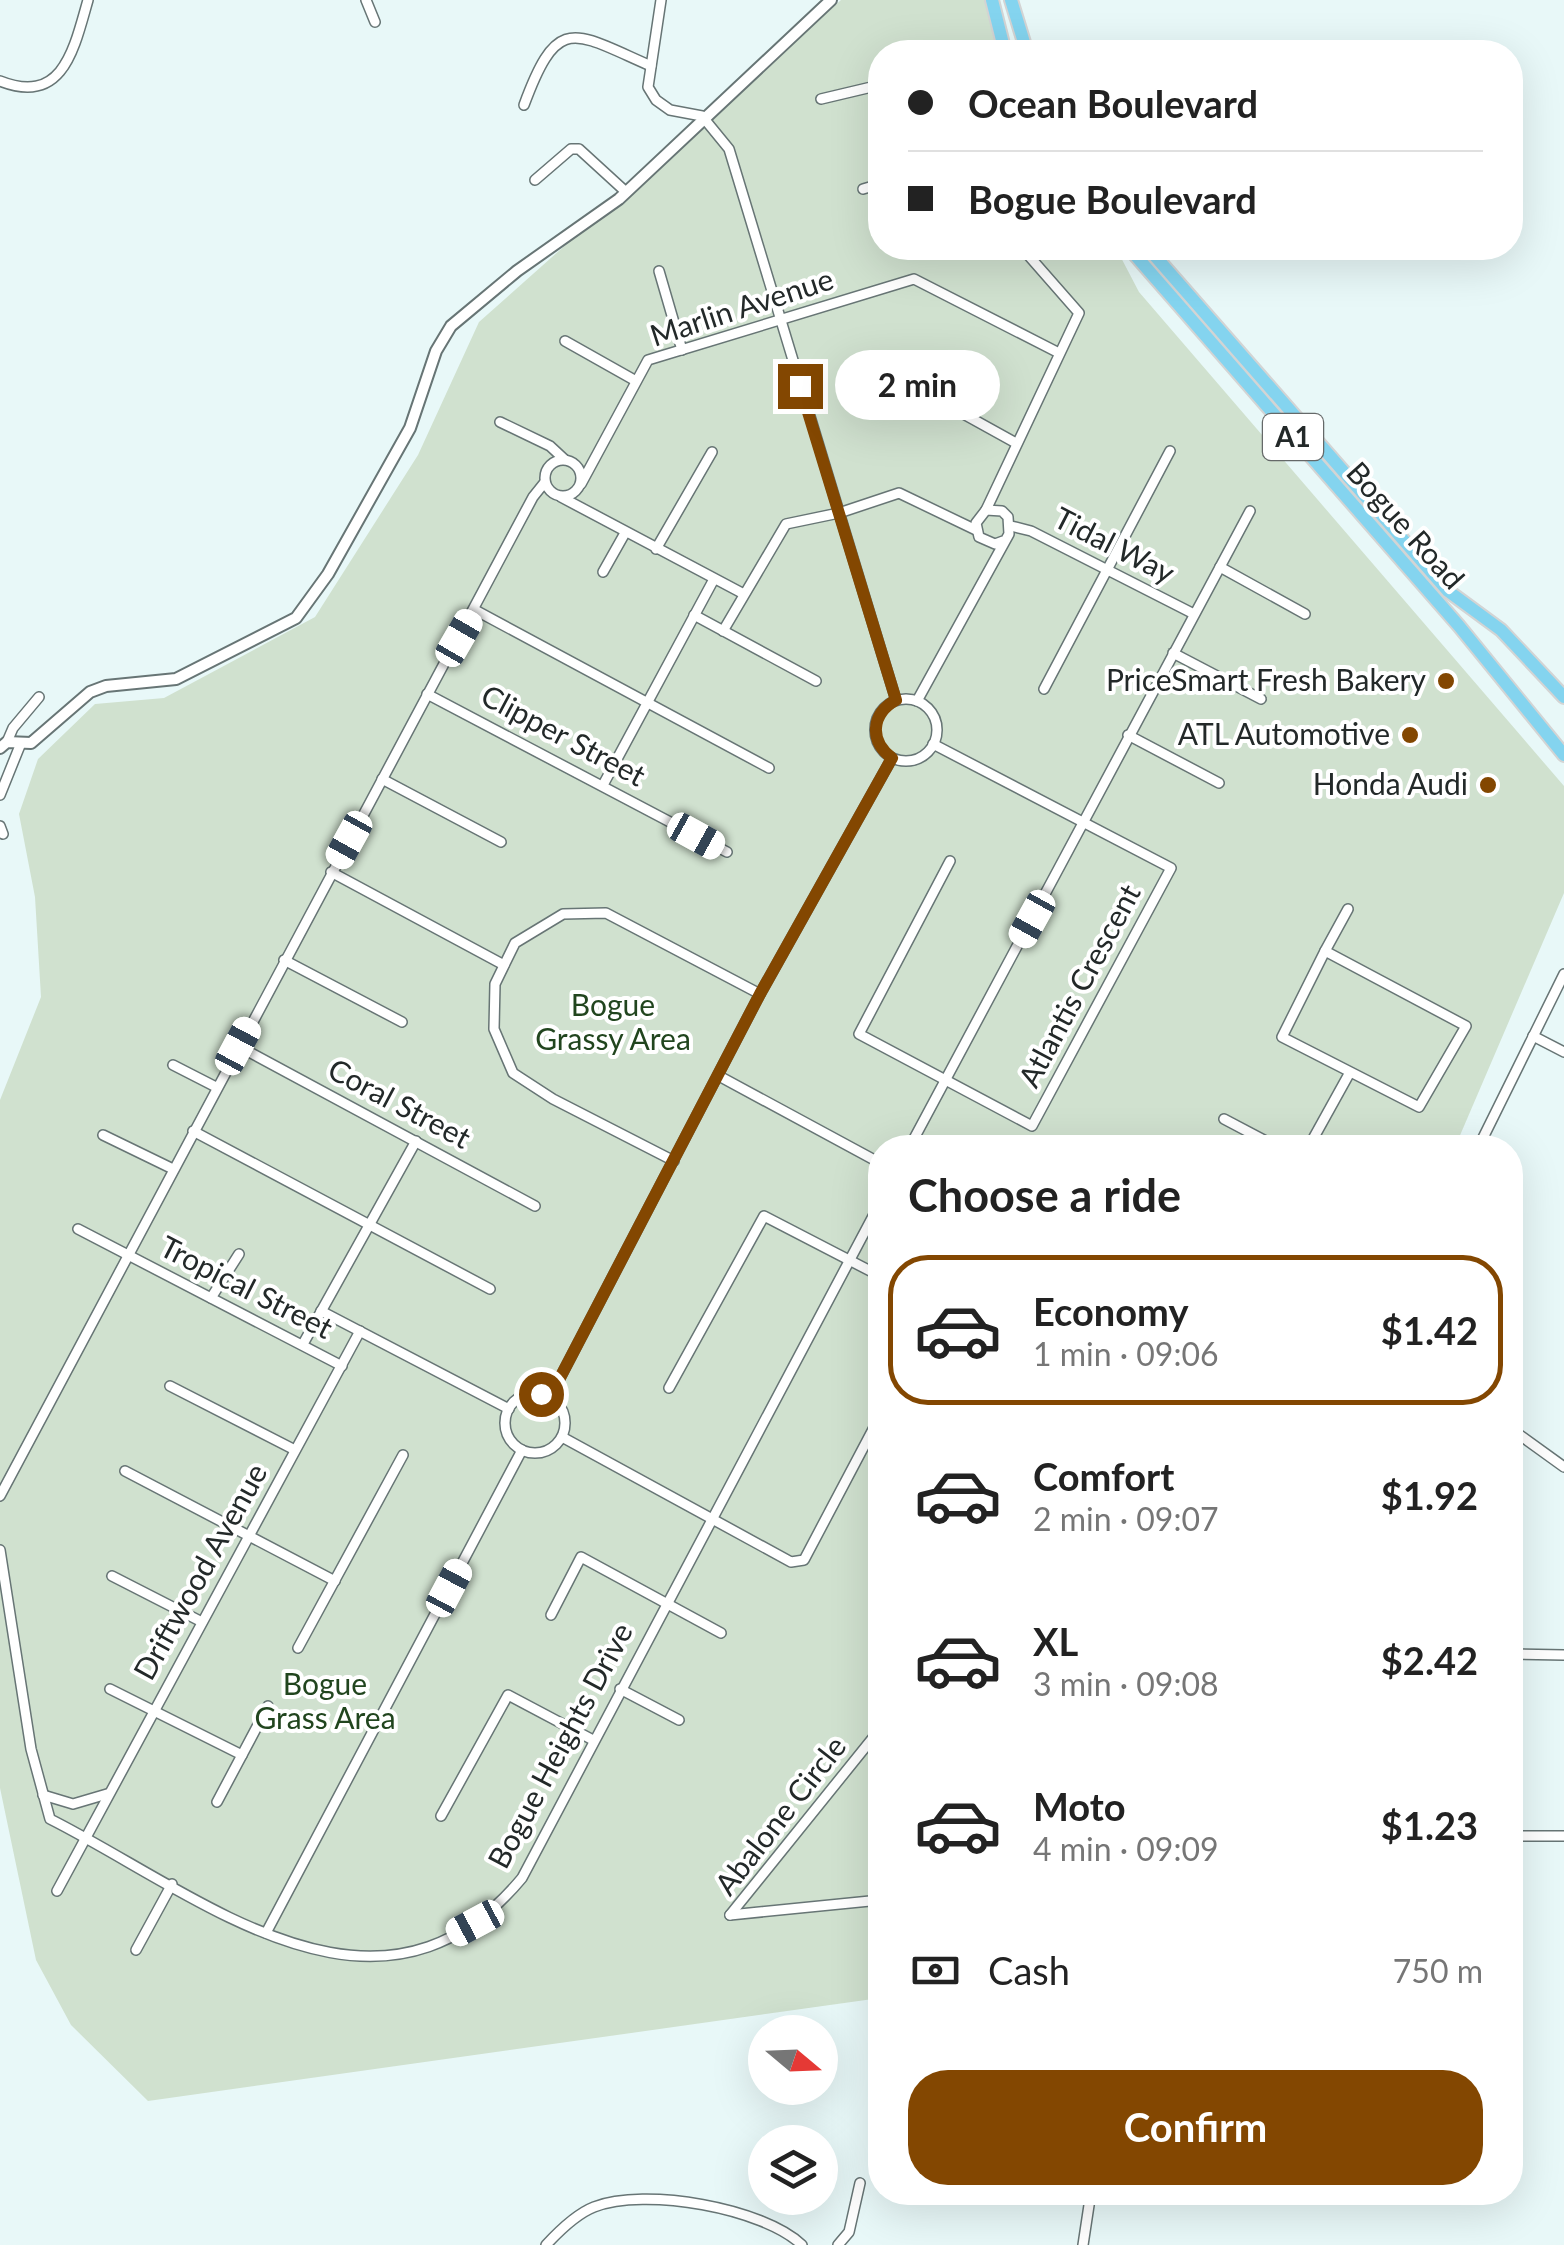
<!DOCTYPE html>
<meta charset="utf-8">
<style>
body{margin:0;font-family:Lato,sans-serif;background:#f6f6f6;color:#222;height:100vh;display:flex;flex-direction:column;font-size:38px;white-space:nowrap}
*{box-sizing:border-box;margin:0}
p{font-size:32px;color:#767676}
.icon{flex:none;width:55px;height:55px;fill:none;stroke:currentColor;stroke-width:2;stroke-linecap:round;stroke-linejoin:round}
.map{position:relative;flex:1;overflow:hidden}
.sheet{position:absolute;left:868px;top:1135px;width:655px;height:1070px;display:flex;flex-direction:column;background:#fff;border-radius:40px;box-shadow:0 10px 40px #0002}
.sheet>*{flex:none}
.banner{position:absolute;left:868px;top:40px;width:655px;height:220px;border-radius:40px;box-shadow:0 10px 40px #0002;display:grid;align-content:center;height:220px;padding:0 40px;background:#fff}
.needle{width:65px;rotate:109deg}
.fabs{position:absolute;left:748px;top:2015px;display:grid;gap:20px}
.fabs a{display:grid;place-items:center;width:90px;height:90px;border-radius:50%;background:#fff;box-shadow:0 10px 40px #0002;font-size:50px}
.end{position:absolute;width:45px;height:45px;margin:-22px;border:12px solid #834701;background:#fff;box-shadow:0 0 0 5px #fff}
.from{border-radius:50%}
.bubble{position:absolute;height:70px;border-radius:35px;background:#fff;box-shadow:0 10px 40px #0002;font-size:32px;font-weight:700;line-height:70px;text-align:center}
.car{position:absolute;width:30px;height:60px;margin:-30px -15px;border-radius:12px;box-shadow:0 0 8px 2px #0007;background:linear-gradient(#fff 24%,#345 0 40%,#fff 0 76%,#345 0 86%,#fff 0)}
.banner b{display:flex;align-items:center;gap:35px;height:95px;font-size:38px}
.banner b+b{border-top:2px solid #e0e0e0}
.banner i{width:25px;height:25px;background:#222}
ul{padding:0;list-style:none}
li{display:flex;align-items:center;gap:30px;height:150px;margin:0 20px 15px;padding:0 20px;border:5px solid transparent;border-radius:40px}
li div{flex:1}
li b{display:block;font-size:38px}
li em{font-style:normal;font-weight:700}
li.current{border-color:#834701}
li>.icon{width:90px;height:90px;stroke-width:1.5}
h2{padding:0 40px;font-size:45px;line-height:120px}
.pay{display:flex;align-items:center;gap:25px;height:110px;padding:0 40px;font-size:38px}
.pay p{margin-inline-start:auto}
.primary-button{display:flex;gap:20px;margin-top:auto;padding:20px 40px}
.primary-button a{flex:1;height:115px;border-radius:40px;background:#834701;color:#fff;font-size:40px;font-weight:700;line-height:115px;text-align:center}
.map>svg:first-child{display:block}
.green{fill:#d0e1cf}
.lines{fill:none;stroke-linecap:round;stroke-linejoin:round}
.minor-casing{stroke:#677575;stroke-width:12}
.tertiary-casing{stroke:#677575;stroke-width:14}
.primary-casing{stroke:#d3d4d4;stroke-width:16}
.minor{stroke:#fff;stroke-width:9}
.tertiary{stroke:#fff;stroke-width:10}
.primary{stroke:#84d4ef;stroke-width:12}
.route{stroke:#834701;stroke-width:12}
.poi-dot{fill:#834701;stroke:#fff;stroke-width:4}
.labels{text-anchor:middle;stroke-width:8;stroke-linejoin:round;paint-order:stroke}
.shield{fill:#fff;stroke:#656969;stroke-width:2.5}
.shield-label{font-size:28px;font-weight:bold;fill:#232929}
.street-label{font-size:30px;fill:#232929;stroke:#fff}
.poi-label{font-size:30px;fill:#232929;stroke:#fff;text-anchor:end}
.park-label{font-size:30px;fill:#21451e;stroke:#fff}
</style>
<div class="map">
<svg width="1564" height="2245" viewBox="0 0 1564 2245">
<rect width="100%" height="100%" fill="#e8f8f8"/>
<polygon class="green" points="841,0 987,0 1014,52 880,52 880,248 1116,248 1139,292 1564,786 1564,893 1455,1147 880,1148 880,1998 148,2101 71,2025 36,1960 0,1788 0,1100 41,997 35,897 19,814 38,759 95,704 164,698 315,617 418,455 479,322"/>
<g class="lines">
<g class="minor-casing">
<g id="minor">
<polyline points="366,0 375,22"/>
<polyline points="661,0 648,87 656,100 670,110 702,116 729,149 896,700"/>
<path d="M0,81C63,106 74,49 88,0"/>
<polyline points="821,99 880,85"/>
<path d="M524,105C558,13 573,32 651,66"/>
<polyline points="535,180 571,149 579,149 626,192"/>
<polyline points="863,189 880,184"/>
<polyline points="659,271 682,350"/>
<polyline points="565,341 636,381"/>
<polyline points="922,391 1016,443"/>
<polyline points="500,422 550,446 564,459"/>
<circle cx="563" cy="478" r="18"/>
<polyline points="581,484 648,360 914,279 1059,353"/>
<polyline points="561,497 742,593"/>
<polyline points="986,510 1079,313 1022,248"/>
<polyline points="1011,526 1031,531 1194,614"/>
<polyline points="656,549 712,452"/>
<polyline points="1220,567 1305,614"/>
<polyline points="603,572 625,533"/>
<polyline points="475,610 769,768"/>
<polyline points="694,615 816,681"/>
<polyline points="723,631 786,524 839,513 899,493 976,530"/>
<polyline points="1173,653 1261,699"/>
<polyline points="1044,689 1170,451"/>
<polyline points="427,694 727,852"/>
<circle cx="906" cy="730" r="31"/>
<polyline points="917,701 1009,534 1008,517 1002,511 986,510 976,523 979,537 995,544 1003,541"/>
<polyline points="1128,735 1219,783"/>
<polyline points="7,742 13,728 39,697"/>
<polyline points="933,744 1171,868 1032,1126 859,1034 950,861"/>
<polyline points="382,779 501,842"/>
<polyline points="603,785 714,579"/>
<polyline points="0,795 21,743"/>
<polyline points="0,826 3,834"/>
<polyline points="331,872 504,965"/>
<polygon points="1325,951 1466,1026 1419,1107 1282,1037"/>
<polyline points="1325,951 1348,909"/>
<polyline points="284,960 402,1022"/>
<polyline points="1533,1036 1564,1052"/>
<polyline points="238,1046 535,1206"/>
<polyline points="173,1065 216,1087"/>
<polyline points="719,1076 880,1163"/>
<polyline points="1224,1119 1279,1148"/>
<polyline points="193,1131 490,1289"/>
<polyline points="103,1135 173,1169"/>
<polyline points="909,1148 1250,511"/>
<polyline points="1308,1148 1349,1074"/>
<polyline points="1478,1148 1564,974"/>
<polyline points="674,1161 553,1099 513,1073 494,1029 495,984 515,943 563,914 606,913 760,994"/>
<polyline points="78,1229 342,1366"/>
<polyline points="211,1298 239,1254"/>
<polyline points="321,1311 509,1409"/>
<polyline points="303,1344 416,1141"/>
<polyline points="170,1386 295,1450"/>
<polyline points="669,1388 764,1216 880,1276"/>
<circle cx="535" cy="1423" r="30"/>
<polyline points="550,1397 760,994 892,758"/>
<polyline points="1510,1428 1564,1467"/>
<polyline points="562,1437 791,1562 804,1560 880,1416"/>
<polyline points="125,1471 335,1581"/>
<polyline points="0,1496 533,497 545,482"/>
<path d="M0,1550L31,1749L50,1819C199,1894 378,2051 522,1878L880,1203"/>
<polyline points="112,1576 202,1622"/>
<polyline points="551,1615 581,1557 721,1633"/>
<polyline points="298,1648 403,1455"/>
<polyline points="1510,1654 1564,1655"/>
<polyline points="110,1689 242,1755"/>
<polyline points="620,1689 679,1720"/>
<polyline points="43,1795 73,1804 107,1794"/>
<polyline points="217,1802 268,1706"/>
<polyline points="441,1816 508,1695 593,1740"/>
<polyline points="1510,1836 1564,1836"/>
<polyline points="57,1891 360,1331"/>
<polyline points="730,1915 880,1729"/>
<polyline points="730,1915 880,1900"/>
<polyline points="266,1933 522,1450"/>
<polyline points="136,1950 172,1884"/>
<path d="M546,2245C559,2231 576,2214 594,2207C645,2187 763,2208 802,2245"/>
<polyline points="838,2245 849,2232 860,2183"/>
<polyline points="1083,2245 1091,2192"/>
</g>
</g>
<g class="tertiary-casing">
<polyline id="tertiary" points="0,748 7,742 31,743 90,692 106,686 176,679 296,618 328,574 410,428 436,351 451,326 517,271 619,199 831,0"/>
</g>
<g class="primary-casing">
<g id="primary">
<polyline points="992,0 1005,52"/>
<polyline points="1011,0 1027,52"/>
<polyline points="1129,248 1459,626 1564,755"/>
<polyline points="1148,248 1448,591 1501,630 1564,697"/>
</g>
</g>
<use href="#minor" class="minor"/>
<use href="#tertiary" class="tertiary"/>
<use href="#primary" class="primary"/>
</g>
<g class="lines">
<path class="route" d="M541,1394L550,1397L760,994L892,758C869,741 871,714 896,700L800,386"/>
</g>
<g class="poi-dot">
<circle cx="1446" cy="681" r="10"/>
<circle cx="1410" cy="735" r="10"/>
<circle cx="1488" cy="785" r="10"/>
</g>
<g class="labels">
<rect class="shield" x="1263" y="414" width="60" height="46" rx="8"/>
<g class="shield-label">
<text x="1293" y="447">A1</text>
</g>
<g class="street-label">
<text transform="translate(742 308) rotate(-18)" y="10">Marlin Avenue</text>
<text transform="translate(1405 526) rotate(48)" y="10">Bogue Road</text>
<text transform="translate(1114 546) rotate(27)" y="10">Tidal Way</text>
<text transform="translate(563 736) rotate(28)" y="10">Clipper Street</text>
<text transform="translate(1080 986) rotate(-62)" y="10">Atlantis Crescent</text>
<text transform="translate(399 1104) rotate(28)" y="10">Coral Street</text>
<text transform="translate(246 1288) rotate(27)" y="10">Tropical Street</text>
<text transform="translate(201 1572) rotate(-61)" y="10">Driftwood Avenue</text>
<text transform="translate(561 1746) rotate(-62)" y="10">Bogue Heights Drive</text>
<text transform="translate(781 1816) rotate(-52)" y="10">Abalone Circle</text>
</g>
<g class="poi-label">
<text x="1426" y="691">PriceSmart Fresh Bakery</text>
<text x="1390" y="745">ATL Automotive</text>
<text x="1468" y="795">Honda Audi</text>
</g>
<g class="park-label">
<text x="613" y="1016">Bogue<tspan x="613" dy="34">Grassy Area</tspan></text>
<text x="325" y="1695">Bogue<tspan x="325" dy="34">Grass Area</tspan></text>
</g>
</g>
</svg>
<div class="fabs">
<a><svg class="needle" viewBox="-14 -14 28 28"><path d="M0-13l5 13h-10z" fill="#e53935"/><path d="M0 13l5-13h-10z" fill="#767676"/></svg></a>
<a><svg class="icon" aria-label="layers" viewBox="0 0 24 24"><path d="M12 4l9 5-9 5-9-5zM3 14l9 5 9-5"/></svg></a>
</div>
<i class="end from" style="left:541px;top:1394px"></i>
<i class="end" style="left:800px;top:386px"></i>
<div class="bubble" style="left:835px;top:350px;width:165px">2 min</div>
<i class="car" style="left:459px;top:638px;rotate:30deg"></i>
<i class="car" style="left:696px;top:836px;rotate:119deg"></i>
<i class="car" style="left:349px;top:840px;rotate:209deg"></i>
<i class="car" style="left:1032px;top:919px;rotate:209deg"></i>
<i class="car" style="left:238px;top:1046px;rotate:28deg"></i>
<i class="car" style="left:449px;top:1588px;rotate:28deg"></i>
<i class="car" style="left:475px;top:1923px;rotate:242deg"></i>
<div class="banner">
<b><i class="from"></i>Ocean Boulevard</b>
<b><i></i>Bogue Boulevard</b>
</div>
<section class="sheet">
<h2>Choose a ride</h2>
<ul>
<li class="current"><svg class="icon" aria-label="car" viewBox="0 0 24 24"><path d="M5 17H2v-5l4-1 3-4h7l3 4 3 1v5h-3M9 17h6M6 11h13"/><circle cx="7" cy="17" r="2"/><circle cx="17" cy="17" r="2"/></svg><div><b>Economy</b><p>1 min · 09:06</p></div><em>$1.42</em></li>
<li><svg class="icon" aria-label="car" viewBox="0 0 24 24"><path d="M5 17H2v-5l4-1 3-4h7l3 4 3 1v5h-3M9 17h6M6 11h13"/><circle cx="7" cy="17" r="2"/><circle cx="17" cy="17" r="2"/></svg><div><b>Comfort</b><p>2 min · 09:07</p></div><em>$1.92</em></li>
<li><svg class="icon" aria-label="car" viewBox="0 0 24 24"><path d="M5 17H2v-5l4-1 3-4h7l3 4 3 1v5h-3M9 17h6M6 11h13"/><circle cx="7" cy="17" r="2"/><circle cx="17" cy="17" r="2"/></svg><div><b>XL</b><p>3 min · 09:08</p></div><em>$2.42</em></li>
<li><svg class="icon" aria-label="car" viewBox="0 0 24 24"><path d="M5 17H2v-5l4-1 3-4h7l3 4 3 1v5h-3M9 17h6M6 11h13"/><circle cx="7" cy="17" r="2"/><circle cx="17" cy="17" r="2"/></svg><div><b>Moto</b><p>4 min · 09:09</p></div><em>$1.23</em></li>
</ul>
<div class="pay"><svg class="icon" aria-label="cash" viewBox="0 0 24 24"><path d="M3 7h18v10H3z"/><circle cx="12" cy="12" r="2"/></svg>Cash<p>750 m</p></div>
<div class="primary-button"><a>Confirm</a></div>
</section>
</div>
